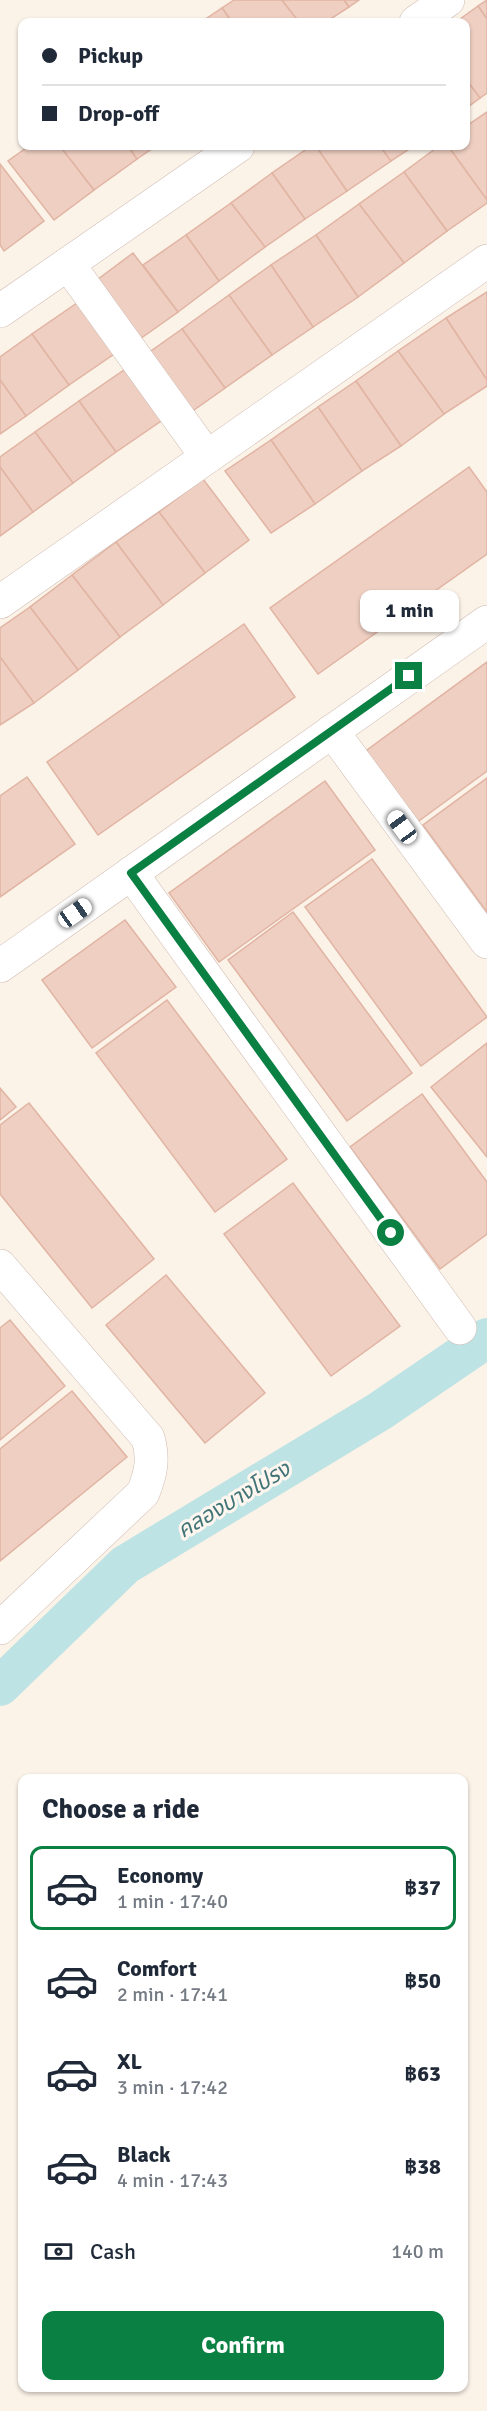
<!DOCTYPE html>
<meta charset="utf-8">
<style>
body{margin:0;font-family:Signika,"Noto Sans Thai",sans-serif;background:#f6f6f7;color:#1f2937;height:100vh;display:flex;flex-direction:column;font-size:22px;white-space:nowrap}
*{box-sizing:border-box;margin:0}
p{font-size:20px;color:#747a83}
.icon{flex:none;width:33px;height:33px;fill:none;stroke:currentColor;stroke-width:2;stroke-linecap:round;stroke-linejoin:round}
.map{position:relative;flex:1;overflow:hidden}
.side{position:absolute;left:18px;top:1774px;width:450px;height:618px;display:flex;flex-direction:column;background:#fff;border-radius:12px;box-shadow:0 2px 4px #0004}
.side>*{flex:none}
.guide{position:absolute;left:18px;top:18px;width:452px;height:132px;border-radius:12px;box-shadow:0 2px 4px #0004;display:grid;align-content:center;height:132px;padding:0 24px;background:#fff}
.end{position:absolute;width:27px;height:27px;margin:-14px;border:8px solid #0b8043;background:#fff;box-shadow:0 0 0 3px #fff}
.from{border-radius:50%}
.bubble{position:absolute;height:42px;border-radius:12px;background:#fff;box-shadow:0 2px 4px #0004;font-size:20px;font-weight:800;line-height:42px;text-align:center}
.car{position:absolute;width:18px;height:36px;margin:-18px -9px;border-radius:8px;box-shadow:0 0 4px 2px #0007;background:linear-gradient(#fff 24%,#345 0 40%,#fff 0 76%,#345 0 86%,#fff 0)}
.guide b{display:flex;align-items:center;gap:21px;height:57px;font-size:22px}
.guide b+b{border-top:2px solid #e0e1e3}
.guide i{width:15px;height:15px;background:#1f2937}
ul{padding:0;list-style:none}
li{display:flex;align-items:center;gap:18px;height:84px;margin:0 12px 9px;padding:0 12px;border:3px solid transparent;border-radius:12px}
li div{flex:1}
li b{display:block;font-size:22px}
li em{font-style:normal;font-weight:800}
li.active{border-color:#0b8043}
li>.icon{width:54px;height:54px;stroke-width:1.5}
h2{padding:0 24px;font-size:27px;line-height:72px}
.pay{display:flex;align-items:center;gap:15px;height:66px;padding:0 24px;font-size:22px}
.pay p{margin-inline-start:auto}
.cta{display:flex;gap:12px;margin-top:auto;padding:12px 24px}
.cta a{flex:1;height:69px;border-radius:12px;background:#0b8043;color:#fff;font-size:24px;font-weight:800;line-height:69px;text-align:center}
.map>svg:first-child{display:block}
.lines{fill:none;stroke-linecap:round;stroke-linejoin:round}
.canal{stroke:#bee3e4;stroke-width:40}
.building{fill:#efcfc2;stroke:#e1b4a3;stroke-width:1.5}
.minor-casing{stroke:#cfbbb2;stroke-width:34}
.minor{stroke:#fff;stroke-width:33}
.route{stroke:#0b8043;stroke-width:8}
.labels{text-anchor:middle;stroke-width:6;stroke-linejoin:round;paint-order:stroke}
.water-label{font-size:22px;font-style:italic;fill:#427578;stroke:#fef6ef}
</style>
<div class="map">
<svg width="487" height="2411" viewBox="0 0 487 2411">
<rect width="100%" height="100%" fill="#fbf2e8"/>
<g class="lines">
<polyline class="canal" points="0,1686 125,1565 380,1411 487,1338"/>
</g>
<g class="building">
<polygon points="234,0 282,0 299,22 232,22 222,8"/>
<polygon points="282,0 344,0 349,7 326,22 299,22"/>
<polygon points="344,0 359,0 349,7"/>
<polygon points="487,0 487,19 478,6"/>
<polygon points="478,6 487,19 487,93 480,98 465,78 465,22 456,22"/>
<polygon points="222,8 232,22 201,22"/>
<polygon points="465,78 480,98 465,109"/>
<polygon points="487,112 487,200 448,146 465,146 465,127"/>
<polygon points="29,146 60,146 94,190 54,220 8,161"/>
<polygon points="60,146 128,146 137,159 94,190"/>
<polygon points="128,146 156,146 137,159"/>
<polygon points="311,146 316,146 347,191 305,219 272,173"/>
<polygon points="316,146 380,146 391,161 347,191"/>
<polygon points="380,146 414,146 391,161"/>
<polygon points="439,146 448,146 487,200 487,203 447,231 404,172"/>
<polygon points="0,164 44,221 4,251 0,245"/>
<polygon points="404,172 447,231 404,263 359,204"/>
<polygon points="272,173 305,219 265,247 231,203"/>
<polygon points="231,203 265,247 219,281 186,235"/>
<polygon points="359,204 404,263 358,297 316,235"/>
<polygon points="186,235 219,281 178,312 143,265"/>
<polygon points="316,235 358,297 313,327 271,265"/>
<polygon points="133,253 178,312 137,341 93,283"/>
<polygon points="271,265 313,327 272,355 229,295"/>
<polygon points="487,292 487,380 446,318"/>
<polygon points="229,295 272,355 225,388 182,329"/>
<polygon points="77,303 117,352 69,385 32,334"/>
<polygon points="446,318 487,380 487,386 444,414 398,351"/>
<polygon points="182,329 225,388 187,415 144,356"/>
<polygon points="32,334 69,385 26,416 0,380 0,357"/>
<polygon points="398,351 444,414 401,446 356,381"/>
<polygon points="124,370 164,419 116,452 79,401"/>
<polygon points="0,380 26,416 0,434"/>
<polygon points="356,381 401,446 362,471 318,407"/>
<polygon points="79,401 116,452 73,483 35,432"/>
<polygon points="318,407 362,471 315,504 271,440"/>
<polygon points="35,432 73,483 33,512 0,467 0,457"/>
<polygon points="271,440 315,504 271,533 225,471"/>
<polygon points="0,467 33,512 0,536"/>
<polygon points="469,467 487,492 487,554 318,674 270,608"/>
<polygon points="203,479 249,540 205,573 159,512"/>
<polygon points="159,512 205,573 163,605 116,542"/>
<polygon points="116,542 163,605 120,637 72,575"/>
<polygon points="72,575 120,637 78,670 30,607"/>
<polygon points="30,607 78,670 34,703 0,657 0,628"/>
<polygon points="244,624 295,697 98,835 47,762"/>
<polygon points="0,657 34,703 0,725"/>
<polygon points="487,662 487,771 416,823 363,753"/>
<polygon points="27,777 75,844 0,897 0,796"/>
<polygon points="487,778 487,912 423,825"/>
<polygon points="325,781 375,850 219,962 169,893"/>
<polygon points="372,859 487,1017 421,1066 305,907"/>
<polygon points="293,912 412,1073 347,1121 228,960"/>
<polygon points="125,920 176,987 92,1048 42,980"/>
<polygon points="167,1000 287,1159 215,1212 96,1053"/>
<polygon points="487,1043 487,1157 431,1087"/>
<polygon points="0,1088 16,1107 0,1120"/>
<polygon points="422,1094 487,1182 487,1234 440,1269 350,1147"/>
<polygon points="29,1103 154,1259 92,1308 0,1194 0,1125"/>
<polygon points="293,1183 400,1326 331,1376 224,1234"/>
<polygon points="166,1275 265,1393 205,1443 106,1325"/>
<polygon points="10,1320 65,1386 0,1440 0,1328"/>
<polygon points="72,1391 127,1457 0,1561 0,1449"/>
</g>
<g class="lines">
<g class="minor-casing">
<g id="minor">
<polyline points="416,22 448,0"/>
<polyline points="68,264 207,457"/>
<polyline points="0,311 238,146"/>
<polyline points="0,602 487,261"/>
<polyline points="332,731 487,942"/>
<polyline points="131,873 460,1328"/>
<polyline points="0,966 487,622"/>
<path d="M0,1266L148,1438C154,1459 151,1473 143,1493L0,1628"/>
</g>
</g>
<use href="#minor" class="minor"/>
</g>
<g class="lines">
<polyline class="route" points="391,1233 131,873 409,676"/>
</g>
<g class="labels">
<g class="water-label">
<text transform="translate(233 1499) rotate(-31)" y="8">คลองบางโปรง</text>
</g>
</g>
</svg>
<i class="end from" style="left:391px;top:1233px"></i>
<i class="end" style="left:409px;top:676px"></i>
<div class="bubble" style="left:360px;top:590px;width:99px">1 min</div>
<i class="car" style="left:402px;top:827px;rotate:324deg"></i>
<i class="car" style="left:75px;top:913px;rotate:55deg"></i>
<div class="guide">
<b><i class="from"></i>Pickup</b>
<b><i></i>Drop-off</b>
</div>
<section class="side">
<h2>Choose a ride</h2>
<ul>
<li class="active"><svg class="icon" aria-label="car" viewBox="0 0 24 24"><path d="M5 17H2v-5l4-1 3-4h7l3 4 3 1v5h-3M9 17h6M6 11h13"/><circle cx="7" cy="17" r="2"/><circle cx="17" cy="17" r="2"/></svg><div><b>Economy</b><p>1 min · 17:40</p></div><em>฿37</em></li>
<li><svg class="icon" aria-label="car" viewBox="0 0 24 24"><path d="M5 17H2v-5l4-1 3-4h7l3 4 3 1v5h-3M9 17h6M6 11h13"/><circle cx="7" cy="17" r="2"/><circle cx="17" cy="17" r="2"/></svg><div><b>Comfort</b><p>2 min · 17:41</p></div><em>฿50</em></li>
<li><svg class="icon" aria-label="car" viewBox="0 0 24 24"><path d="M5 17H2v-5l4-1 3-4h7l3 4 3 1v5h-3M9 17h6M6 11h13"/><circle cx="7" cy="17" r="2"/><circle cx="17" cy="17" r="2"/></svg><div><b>XL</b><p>3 min · 17:42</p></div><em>฿63</em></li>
<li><svg class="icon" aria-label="car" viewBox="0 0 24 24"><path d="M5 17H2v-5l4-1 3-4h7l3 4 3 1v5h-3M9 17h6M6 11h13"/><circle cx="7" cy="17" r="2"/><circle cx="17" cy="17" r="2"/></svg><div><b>Black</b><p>4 min · 17:43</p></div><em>฿38</em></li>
</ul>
<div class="pay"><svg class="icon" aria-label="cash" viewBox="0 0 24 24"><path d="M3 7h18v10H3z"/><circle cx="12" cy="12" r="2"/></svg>Cash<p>140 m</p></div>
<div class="cta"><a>Confirm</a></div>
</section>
</div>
